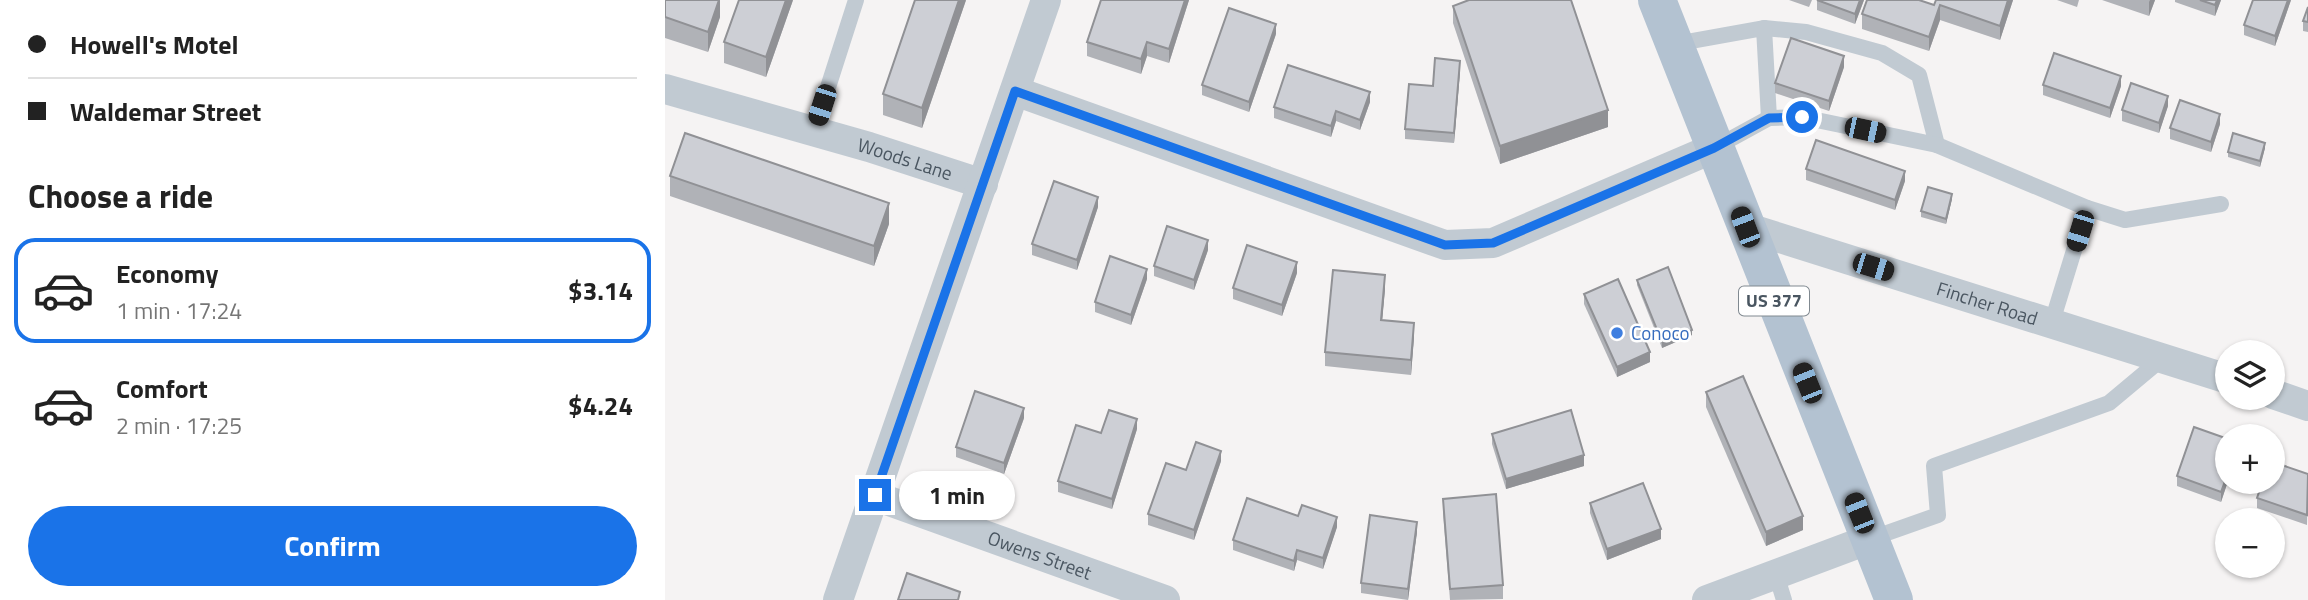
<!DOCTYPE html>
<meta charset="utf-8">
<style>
body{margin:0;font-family:"Titillium Web",sans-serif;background:#f2f2f2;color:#222;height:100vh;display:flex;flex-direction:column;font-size:26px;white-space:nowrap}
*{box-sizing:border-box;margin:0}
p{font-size:23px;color:#767676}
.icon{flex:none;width:38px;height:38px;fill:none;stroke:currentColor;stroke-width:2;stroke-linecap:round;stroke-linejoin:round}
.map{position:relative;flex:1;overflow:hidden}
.sheet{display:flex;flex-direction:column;background:#fff;width:665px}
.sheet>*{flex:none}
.banner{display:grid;align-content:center;height:154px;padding:0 28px;background:#fff}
.fabs{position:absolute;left:1550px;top:340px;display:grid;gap:14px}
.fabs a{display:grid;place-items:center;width:70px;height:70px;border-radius:50%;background:#fff;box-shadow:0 2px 5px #0004;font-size:35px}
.end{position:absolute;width:32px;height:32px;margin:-16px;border:9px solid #1a73e8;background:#fff;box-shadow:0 0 0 4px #fff}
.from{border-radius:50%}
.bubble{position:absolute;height:49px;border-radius:24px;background:#fff;box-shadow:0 2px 5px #0004;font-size:23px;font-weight:700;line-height:49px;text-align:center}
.car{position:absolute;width:21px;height:42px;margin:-21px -10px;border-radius:9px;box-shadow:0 0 5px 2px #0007;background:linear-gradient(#222 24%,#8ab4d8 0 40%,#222 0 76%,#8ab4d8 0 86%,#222 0)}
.banner b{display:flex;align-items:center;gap:24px;height:66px;font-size:26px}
.banner b+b{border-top:2px solid #e0e0e0}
.banner i{width:18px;height:18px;background:#222}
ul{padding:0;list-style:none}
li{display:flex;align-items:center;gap:21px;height:105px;margin:0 14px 10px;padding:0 14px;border:4px solid transparent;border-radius:21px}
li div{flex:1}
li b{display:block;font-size:26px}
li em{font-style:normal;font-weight:700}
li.current{border-color:#1a73e8}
li>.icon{width:63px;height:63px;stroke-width:1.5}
h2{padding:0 28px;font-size:32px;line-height:84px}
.button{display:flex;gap:14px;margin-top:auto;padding:14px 28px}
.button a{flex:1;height:80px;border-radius:42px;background:#1a73e8;color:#fff;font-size:28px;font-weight:700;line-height:80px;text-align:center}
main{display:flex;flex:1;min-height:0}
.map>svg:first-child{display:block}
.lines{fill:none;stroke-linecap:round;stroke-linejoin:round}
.lane{stroke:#c1cad2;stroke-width:16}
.street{stroke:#c1cad2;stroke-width:30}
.primary{stroke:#b3c2d1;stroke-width:38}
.wall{fill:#b0b2b7}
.shaded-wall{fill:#909195}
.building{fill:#cdcfd5;stroke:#909195;stroke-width:2}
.route{stroke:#1a73e8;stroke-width:9}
.shop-dot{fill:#3f7fe0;stroke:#fff;stroke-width:2.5}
.labels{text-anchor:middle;stroke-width:5;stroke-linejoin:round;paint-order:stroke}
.shield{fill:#fff;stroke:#808990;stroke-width:2}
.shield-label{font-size:18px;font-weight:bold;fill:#4a5661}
.street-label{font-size:19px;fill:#4a5661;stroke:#fff}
.shop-label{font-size:19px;fill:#366cbe;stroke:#fff;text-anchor:start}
</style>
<main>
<section class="sheet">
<div class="banner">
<b><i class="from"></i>Howell's Motel</b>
<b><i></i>Waldemar Street</b>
</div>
<h2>Choose a ride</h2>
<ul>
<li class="current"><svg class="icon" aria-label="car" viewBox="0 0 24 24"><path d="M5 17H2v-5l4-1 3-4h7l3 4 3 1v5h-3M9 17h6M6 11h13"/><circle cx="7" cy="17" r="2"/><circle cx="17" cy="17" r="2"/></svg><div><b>Economy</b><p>1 min · 17:24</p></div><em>$3.14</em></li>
<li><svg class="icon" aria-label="car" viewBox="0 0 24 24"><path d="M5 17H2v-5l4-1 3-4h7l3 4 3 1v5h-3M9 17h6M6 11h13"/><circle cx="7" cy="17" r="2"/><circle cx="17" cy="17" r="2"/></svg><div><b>Comfort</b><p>2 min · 17:25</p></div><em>$4.24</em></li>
</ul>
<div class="button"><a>Confirm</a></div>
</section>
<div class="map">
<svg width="1643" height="600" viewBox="0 0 1643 600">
<rect width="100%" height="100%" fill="#f5f3f3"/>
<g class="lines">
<g class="lane">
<polyline points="1099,28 1141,32 1217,53 1254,75 1272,145"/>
<polyline points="1010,44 1099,28 1104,118"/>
<polyline points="149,131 191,0"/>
<polyline points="1051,147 1104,118 1137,117 1272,145 1422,208 1460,220 1556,204"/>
<polyline points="1387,322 1422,208"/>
<polyline points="1205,539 1273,515 1269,466 1444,403 1499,357"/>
<polyline points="1111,574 1119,600"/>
</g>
<g class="street">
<path id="s1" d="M0,89L204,147L318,184"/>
<polyline points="350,91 780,245 828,243 1049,148"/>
<path id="s2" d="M1080,227L1563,379"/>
<polyline points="1608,394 1643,406"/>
<path id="s3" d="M210,496L500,600"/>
<polyline points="173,600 381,0"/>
<polyline points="1042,600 1205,539"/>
</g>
<polyline class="primary" points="992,0 1229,600"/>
</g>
<g class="wall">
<polygon points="0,0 55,0 55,17 43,52 0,38"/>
<polygon points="128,0 101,77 59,63 59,42"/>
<polygon points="301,0 257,128 218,115 218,94"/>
<polygon points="436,0 524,0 504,63 482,56 476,74 422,56 422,42"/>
<polygon points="1124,0 1147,0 1144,7"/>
<polygon points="1152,0 1199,0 1190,24 1152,10"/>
<polygon points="1202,0 1257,0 1257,1 1269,5 1348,0 1335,40 1275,20 1264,51 1197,29 1197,14"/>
<polygon points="1392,0 1414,0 1412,7"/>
<polygon points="1437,0 1490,0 1484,16"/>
<polygon points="1510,0 1556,0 1550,16 1510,2"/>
<polygon points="1626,0 1610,46 1579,35 1579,25"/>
<polygon points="788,6 943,127 835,164 788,23"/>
<polygon points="1643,7 1643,32 1638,31 1638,21"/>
<polygon points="611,34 584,112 537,95 537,85"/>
<polygon points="1179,67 1164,111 1110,93 1110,83"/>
<polygon points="795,71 789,143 740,139 740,129 768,86"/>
<polygon points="1378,85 1456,86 1445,118 1378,95"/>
<polygon points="705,102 695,130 671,121 666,137 609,118 609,107"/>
<polygon points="1503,106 1494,133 1457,121 1457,110"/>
<polygon points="1555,124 1546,152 1505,139 1505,128"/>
<polygon points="1600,148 1595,167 1563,157 1563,152"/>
<polygon points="1141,169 1240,181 1230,210 1141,180"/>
<polygon points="5,176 224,224 209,266 5,196"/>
<polygon points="1287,199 1281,224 1256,217 1256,211"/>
<polygon points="433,207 412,270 367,255 367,244"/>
<polygon points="543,250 529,290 489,276 489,266"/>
<polygon points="632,273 617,316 568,299 568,288"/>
<polygon points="482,279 466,325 430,312 430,302"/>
<polygon points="972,280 1027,335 997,348 972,285"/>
<polygon points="720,289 717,320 749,337 746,375 660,366 660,352"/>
<polygon points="919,294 985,362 952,377 919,304"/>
<polygon points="1041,392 1138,530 1101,546 1041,407"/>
<polygon points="359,418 339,474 291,457 291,447"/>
<polygon points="472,429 447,509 393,492 393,481"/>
<polygon points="827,434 919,466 841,489 827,444"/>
<polygon points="556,461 529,540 483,525 483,514"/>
<polygon points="1643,474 1642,525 1592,508 1592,498"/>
<polygon points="1512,476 1563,481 1556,502 1512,486"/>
<polygon points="778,499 838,585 838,599 785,600 778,513"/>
<polygon points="925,503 996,539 942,560 925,513"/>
<polygon points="633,516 672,527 658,569 632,560 629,571 568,550 568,540"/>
<polygon points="752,532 743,600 696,593 696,583"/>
</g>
<g class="shaded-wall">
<polygon points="54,0 55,0 55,17 43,52 43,32"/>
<polygon points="121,0 128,0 101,77 101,57"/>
<polygon points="294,0 301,0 257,128 257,108"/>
<polygon points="520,0 524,0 504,63 504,49"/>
<polygon points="1195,0 1199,0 1190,24 1190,14"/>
<polygon points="1343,0 1348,0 1335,40 1335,26"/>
<polygon points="1485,0 1490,0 1484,16 1484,2"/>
<polygon points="1552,0 1556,0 1550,16 1550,5"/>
<polygon points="1623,0 1626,0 1610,46 1610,36"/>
<polygon points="1275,5 1275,20 1264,51 1264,37"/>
<polygon points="611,24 611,34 584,112 584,102"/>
<polygon points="482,42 482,56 476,74 476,59"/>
<polygon points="1179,56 1179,67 1164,111 1164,101"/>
<polygon points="795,61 795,71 789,143 789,133"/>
<polygon points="1456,76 1456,86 1445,118 1445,108"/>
<polygon points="705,92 705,102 695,130 695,120"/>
<polygon points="1503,96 1503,106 1494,133 1494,123"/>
<polygon points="943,110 943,127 835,164 835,146"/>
<polygon points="671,111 671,121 666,137 666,126"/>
<polygon points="1555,114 1555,124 1546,152 1546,142"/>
<polygon points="1600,143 1600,148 1595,167 1595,161"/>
<polygon points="1240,171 1240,181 1230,210 1230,200"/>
<polygon points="1287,194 1287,199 1281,224 1281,219"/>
<polygon points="433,197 433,207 412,270 412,260"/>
<polygon points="224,203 224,224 209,266 209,246"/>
<polygon points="543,240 543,250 529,290 529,280"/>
<polygon points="632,262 632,273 617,316 617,305"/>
<polygon points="482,269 482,279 466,325 466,315"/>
<polygon points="720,275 720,289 716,334 716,320"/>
<polygon points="749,323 749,337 746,375 746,360"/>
<polygon points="1027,330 1027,335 997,348 997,342"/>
<polygon points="985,352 985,362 952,377 952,367"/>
<polygon points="359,408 359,418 339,474 339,463"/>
<polygon points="472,419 472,429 447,509 447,499"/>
<polygon points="556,451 556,461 529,540 529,530"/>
<polygon points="919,455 919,466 841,489 841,479"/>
<polygon points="1563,473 1563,481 1556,502 1556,492"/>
<polygon points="1138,516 1138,530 1101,546 1101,532"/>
<polygon points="672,517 672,527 658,569 658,558"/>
<polygon points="752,522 752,532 743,600 743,589"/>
<polygon points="996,529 996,539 942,560 942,549"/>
<polygon points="632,550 632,560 629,571 629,561"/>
</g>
<g class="building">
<polygon points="0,0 54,0 43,32 0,17"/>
<polygon points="74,0 121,0 101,57 59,42"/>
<polygon points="250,0 294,0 257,108 218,94"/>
<polygon points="436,0 520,0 504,49 482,42 476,59 422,42"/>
<polygon points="804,0 906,0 943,110 835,146 788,6"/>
<polygon points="1152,0 1195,0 1190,14"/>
<polygon points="1202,0 1254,0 1269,5 1271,0 1343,0 1335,26 1275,5 1264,37 1197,14"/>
<polygon points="1535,0 1552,0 1550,5"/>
<polygon points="1588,0 1623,0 1610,36 1579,25"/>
<polygon points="1643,7 1643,22 1638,21"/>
<polygon points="564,8 611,24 584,102 537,85"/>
<polygon points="1126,38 1179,56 1164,101 1110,83"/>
<polygon points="1389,53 1456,76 1445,108 1378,85"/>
<polygon points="770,58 795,61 789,133 740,129 744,84 768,86"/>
<polygon points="623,65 705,92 695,120 671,111 666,126 609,107"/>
<polygon points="1466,83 1503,96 1494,123 1457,110"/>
<polygon points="1515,100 1555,114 1546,142 1505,128"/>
<polygon points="20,133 224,203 209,246 5,176"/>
<polygon points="1568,133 1600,143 1595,161 1563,152"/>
<polygon points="1151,140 1240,171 1230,200 1141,169"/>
<polygon points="389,181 433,197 412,260 367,244"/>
<polygon points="1263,187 1287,194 1281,219 1256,211"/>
<polygon points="502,226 543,240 529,280 489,266"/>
<polygon points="582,245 632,262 617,305 568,288"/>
<polygon points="445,256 482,269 466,315 430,302"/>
<polygon points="1003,267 1027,330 997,342 972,280"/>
<polygon points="668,270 720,275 716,320 749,323 746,360 660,352"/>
<polygon points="953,279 985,352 952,367 919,294"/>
<polygon points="1078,376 1138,516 1101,532 1041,392"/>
<polygon points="310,391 359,408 339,463 291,447"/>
<polygon points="444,410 472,419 447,499 393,481 411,425 436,433"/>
<polygon points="906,410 919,455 841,479 827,434"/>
<polygon points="1529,427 1563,439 1563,473 1556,492 1512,476"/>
<polygon points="531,442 556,451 529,530 483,514 501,463 521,470"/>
<polygon points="1608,462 1643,474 1642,515 1592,498 1598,481 1608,481"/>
<polygon points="978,483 996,529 942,549 925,503"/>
<polygon points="831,494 838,585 785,589 778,499"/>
<polygon points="582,498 633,516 637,505 672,517 658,558 632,550 629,561 568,540"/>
<polygon points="705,515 752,522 743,589 696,583"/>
<polygon points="242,573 295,592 293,600 233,600"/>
</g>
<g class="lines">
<polyline class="route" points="210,495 350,91 780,245 828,243 1049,148 1104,118 1137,117"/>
</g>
<circle class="shop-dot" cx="952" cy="333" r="7"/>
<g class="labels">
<rect class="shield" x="1074" y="286.5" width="70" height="29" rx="5"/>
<g class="shield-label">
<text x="1109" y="307">US 377</text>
</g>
<g class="street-label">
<text dy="7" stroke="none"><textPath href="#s1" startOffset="250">Woods Lane</textPath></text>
<text dy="7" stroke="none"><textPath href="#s2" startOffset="254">Fincher Road</textPath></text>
<text dy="7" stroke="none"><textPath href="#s3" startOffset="175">Owens Street</textPath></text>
</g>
<g class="shop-label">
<text x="966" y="340">Conoco</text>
</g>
</g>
</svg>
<div class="fabs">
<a><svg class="icon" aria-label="layers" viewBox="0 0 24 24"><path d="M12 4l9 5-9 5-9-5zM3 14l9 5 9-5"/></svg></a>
<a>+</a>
<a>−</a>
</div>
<i class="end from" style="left:1137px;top:117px"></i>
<i class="end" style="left:210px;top:495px"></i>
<div class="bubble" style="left:234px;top:471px;width:116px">1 min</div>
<i class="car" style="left:157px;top:105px;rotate:198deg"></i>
<i class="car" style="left:1200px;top:130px;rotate:102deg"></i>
<i class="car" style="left:1080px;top:227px;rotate:339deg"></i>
<i class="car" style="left:1415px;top:231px;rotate:197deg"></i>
<i class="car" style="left:1208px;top:267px;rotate:107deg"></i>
<i class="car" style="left:1142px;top:383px;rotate:338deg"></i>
<i class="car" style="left:1194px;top:513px;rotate:338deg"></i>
</div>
</main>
